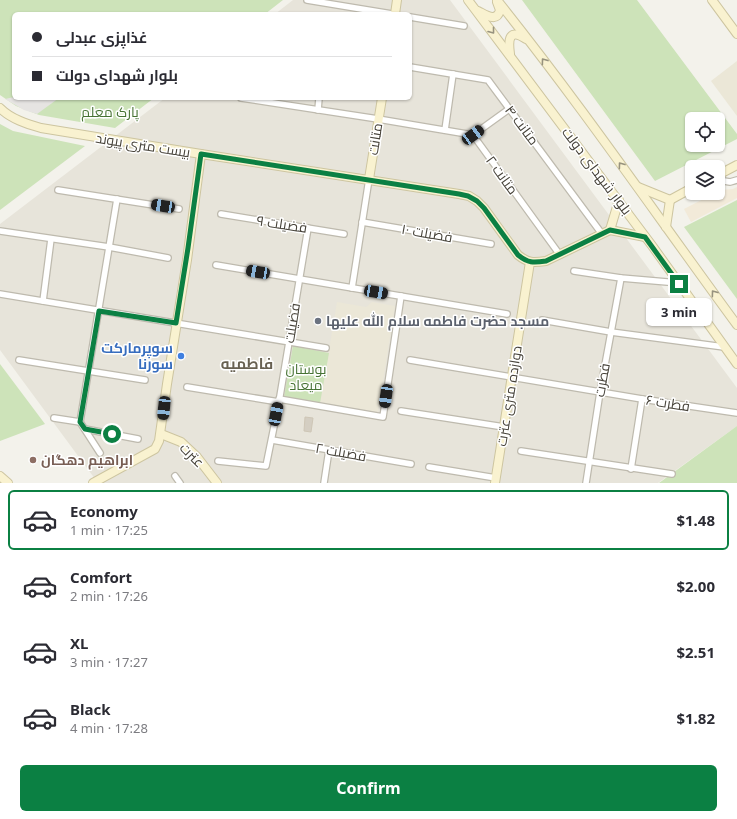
<!DOCTYPE html>
<meta charset="utf-8">
<style>
body{margin:0;font-family:"Noto Sans",Cairo,sans-serif;background:#f2f2f3;color:#2b2b33;height:100vh;display:flex;flex-direction:column;font-size:15px;white-space:nowrap}
*{box-sizing:border-box;margin:0}
p{font-size:13px;color:#7c7c81}
.icon{flex:none;width:22px;height:22px;fill:none;stroke:currentColor;stroke-width:2;stroke-linecap:round;stroke-linejoin:round}
.map{position:relative;height:483px;overflow:hidden}
.drawer{display:flex;flex-direction:column;background:#fff;flex:1}
.drawer>*{flex:none}
.banner{position:absolute;left:12px;top:12px;width:400px;height:88px;border-radius:6px;box-shadow:0 1px 3px #0004;display:grid;align-content:center;height:88px;padding:0 20px;background:#fff}
.controls{position:absolute;left:685px;top:112px;display:grid;gap:8px}
.controls a{display:grid;place-items:center;width:40px;height:40px;border-radius:6px;background:#fff;box-shadow:0 1px 3px #0004;font-size:20px}
.end{position:absolute;width:18px;height:18px;margin:-9px;border:5px solid #0b8043;background:#fff;box-shadow:0 0 0 2px #fff}
.from{border-radius:50%}
.bubble{position:absolute;height:28px;border-radius:6px;background:#fff;box-shadow:0 1px 3px #0004;font-size:13px;font-weight:700;line-height:28px;text-align:center}
.car{position:absolute;width:12px;height:24px;margin:-12px -6px;border-radius:5px;box-shadow:0 0 3px 1px #0007;background:linear-gradient(#222 24%,#8ab4d8 0 40%,#222 0 76%,#8ab4d8 0 86%,#222 0)}
.banner b{display:flex;align-items:center;gap:14px;height:38px;font-size:15px}
.banner b+b{border-top:1px solid #e1e1e2}
.banner i{width:10px;height:10px;background:#2b2b33}
ul{padding:7px 0 0;list-style:none}
li{display:flex;align-items:center;gap:12px;height:60px;margin:0 8px 6px;padding:0 12px;border:2px solid transparent;border-radius:6px}
li div{flex:1}
li b{display:block;font-size:15px}
li em{font-style:normal;font-weight:700}
li.selected{border-color:#0b8043}
li>.icon{width:36px;height:36px;stroke-width:1.5}
.action{display:flex;gap:8px;margin-top:auto;padding:8px 20px}
.action a{flex:1;height:46px;border-radius:6px;background:#0b8043;color:#fff;font-size:16px;font-weight:700;line-height:46px;text-align:center}
.map>svg:first-child{display:block}
.residential{fill:#e7e4da}
.commercial{fill:#f2ead9}
.education{fill:#ebe7d7}
.green{fill:#cde3b9;fill-rule:evenodd}
.parking{fill:#e6e4e2}
.building{fill:#d4cec2;stroke:#cec6b6}
.lines{fill:none;stroke-linecap:round;stroke-linejoin:round}
.street-casing{stroke:#bebaae;stroke-width:8}
.secondary-casing{stroke:#cdc5a0;stroke-width:10}
.street{stroke:#fff;stroke-width:5.5}
.secondary{stroke:#f9f2d0;stroke-width:8}
.oneway{stroke:#97927e}
.route{stroke:#0b8043;stroke-width:5}
.worship-dot{fill:#6b7280;stroke:#fff;stroke-width:1.5}
.shop-dot{fill:#3f7fe0;stroke:#fff;stroke-width:1.5}
.education-dot{fill:#8d6e63;stroke:#fff;stroke-width:1.5}
.labels{text-anchor:middle;stroke-width:3;stroke-linejoin:round;paint-order:stroke}
.park-label{font-size:14px;fill:#467233;stroke:#fff}
.street-label{font-size:14px;fill:#47433a;stroke:#fff}
.worship-label{font-size:14px;font-weight:bold;fill:#5b616d;stroke:#fff;text-anchor:start}
.shop-label{font-size:14px;font-weight:bold;fill:#366cbe;stroke:#fff;text-anchor:end}
.education-label{font-size:14px;font-weight:bold;fill:#785e54;stroke:#fff;text-anchor:start}
.neighbourhood-label{font-size:15px;font-weight:bold;fill:#686152;stroke:#fff}
</style>
<div class="map">
<svg width="737" height="483" viewBox="0 0 737 483">
<rect width="100%" height="100%" fill="#f3f2eb"/>
<polygon class="residential" points="293,0 450,0 737,388 737,426 658,483 98,483 0,350 0,224 165,98 410,98 410,14 275,14"/>
<polygon class="commercial" points="737,187 737,198 691,222 684,209 715,193 718,193 718,191 721,190 733,189"/>
<g class="education">
<polygon points="737,61 737,116 711,81"/>
<polygon points="337,302 366,307 372,302 395,306 378,412 320,403"/>
</g>
<g class="green">
<polygon points="0,0 283,0 265,14 14,14 14,98 154,98 115,128 39,115 16,106 0,95"/>
<path d="M522,0H637L737,134V139L655,181ZM692,119H718V145H692Z"/>
<polygon points="0,124 13,131 85,146 0,210"/>
<polygon points="737,200 737,299 684,227"/>
<polygon points="293,346 329,353 320,403 284,397"/>
<polygon points="0,364 45,424 0,441"/>
<polygon points="737,426 737,483 659,483"/>
</g>
<polygon class="parking" points="14,97 14,98 59,98 37,114 24,110 5,99"/>
<polygon class="building" points="305,417 313,418 311,432 304,431"/>
<g class="lines">
<g class="street-casing">
<g id="street">
<polyline points="307,0 392,14"/>
<polyline points="410,17 464,26"/>
<polyline points="410,67 488,80 602,234"/>
<polyline points="241,98 378,119 473,135 560,255"/>
<polyline points="318,110 319,98"/>
<polyline points="445,130 453,74"/>
<polyline points="473,135 509,109"/>
<polyline points="718,180 730,182 737,180"/>
<polyline points="58,190 179,209"/>
<polyline points="221,214 344,234"/>
<polyline points="362,222 491,244"/>
<polyline points="0,231 109,247 168,258"/>
<polyline points="216,265 507,314"/>
<polyline points="574,271 621,278 679,283"/>
<polyline points="352,288 369,179"/>
<polyline points="0,294 326,348"/>
<polyline points="43,301 51,239"/>
<polyline points="542,320 611,332 724,347"/>
<polyline points="19,360 145,380"/>
<polyline points="410,360 642,399 737,413"/>
<polyline points="187,387 279,402"/>
<polyline points="279,399 383,417 401,296"/>
<polyline points="401,411 504,427"/>
<polyline points="54,418 80,422"/>
<polyline points="80,422 117,199"/>
<polyline points="80,422 100,453"/>
<polyline points="85,429 138,439"/>
<polyline points="272,440 411,464"/>
<polyline points="521,451 672,474"/>
<polyline points="218,461 266,466 279,402 308,228"/>
<polyline points="429,467 496,478"/>
<polyline points="631,469 642,399"/>
<polyline points="175,476 180,483"/>
<polyline points="324,483 329,450"/>
<polyline points="586,483 600,392 621,278"/>
</g>
</g>
<g class="secondary-casing">
<g id="secondary">
<polyline points="468,0 653,247 737,364"/>
<path d="M497,0C581,105 657,216 737,325"/>
<polyline points="712,0 737,34"/>
<path d="M478,11C486,15 497,23 500,10L497,2"/>
<polyline points="395,14 397,0"/>
<path d="M510,54C508,39 509,28 526,39"/>
<path d="M0,108C11,119 27,124 41,128L201,154L459,194L469,196L477,201L484,208L518,255C528,263 533,263 546,261L610,230"/>
<polyline points="718,175 737,165"/>
<polyline points="369,179 382,98"/>
<polyline points="638,187 670,200"/>
<polyline points="670,200 692,188"/>
<polyline points="666,227 670,200"/>
<polyline points="610,230 645,237"/>
<polyline points="610,230 619,200"/>
<polyline points="161,434 181,442 197,457 217,483"/>
<polyline points="0,476 8,483"/>
<polyline points="93,483 155,449 159,441 167,384 187,260 201,154"/>
<polyline points="495,483 530,262"/>
</g>
</g>
<use href="#street" class="street"/>
<use href="#secondary" class="secondary"/>
</g>
<defs><path id="oneway-chevron" d="M-2-3.5L2.5 0L-2 3.5" fill="none" stroke-width="1.6" stroke-linecap="round" stroke-linejoin="round"/></defs>
<g class="oneway">
<use href="#oneway-chevron" transform="translate(492 31) rotate(52)"/>
<use href="#oneway-chevron" transform="translate(544 61) rotate(-126)"/>
<use href="#oneway-chevron" transform="translate(621 165) rotate(-126)"/>
<use href="#oneway-chevron" transform="translate(714 293) rotate(-126)"/>
</g>
<g class="lines">
<path class="route" d="M112,434L85,429L80,422L99,311L176,323L188,248L201,154L459,194L468,196L477,201L484,208L518,255C528,263 533,263 546,261L610,230L645,237L679,284"/>
</g>
<circle class="worship-dot" cx="318" cy="321" r="4"/>
<circle class="shop-dot" cx="181" cy="356" r="4"/>
<circle class="education-dot" cx="33" cy="460" r="4"/>
<g class="labels">
<g class="park-label">
<text x="110" y="117">پارک معلم</text>
<text x="306" y="374">بوستان<tspan x="306" dy="16">میعاد</tspan></text>
</g>
<g class="street-label">
<text transform="translate(522 125) rotate(53)" y="5">متانت ۴</text>
<text transform="translate(375 139) rotate(-81)" y="5">متانت</text>
<text transform="translate(143 145) rotate(9)" y="5">بیست متری پیوند</text>
<text transform="translate(597 171) rotate(53)" y="5">بلوار شهدای دولت</text>
<text transform="translate(502 175) rotate(54)" y="5">متانت ۲</text>
<text transform="translate(282 224) rotate(9)" y="5">فضیلت ۹</text>
<text transform="translate(427 233) rotate(10)" y="5">فضیلت ۱۰</text>
<text transform="translate(292 323) rotate(-81)" y="5">فضیلت</text>
<text transform="translate(602 380) rotate(-80)" y="5">فطرت</text>
<text transform="translate(509 396) rotate(-81)" y="5">دوازده متری عترت</text>
<text transform="translate(668 403) rotate(9)" y="5">فطرت ۶</text>
<text transform="translate(341 452) rotate(10)" y="5">فضیلت ۲</text>
<text transform="translate(192 455) rotate(45)" y="5">عترت</text>
</g>
<g class="worship-label">
<text x="326" y="326">مسجد حضرت فاطمه سلام الله علیها</text>
</g>
<g class="shop-label">
<text x="173" y="353">سوپرمارکت<tspan x="173" dy="16">سورنا</tspan></text>
</g>
<g class="education-label">
<text x="41" y="465">ابراهیم دهگان</text>
</g>
<g class="neighbourhood-label">
<text x="247" y="369">فاطمیه</text>
</g>
</g>
</svg>
<div class="controls">
<a><svg class="icon" aria-label="locate" viewBox="0 0 24 24"><circle cx="12" cy="12" r="6"/><path d="M12 2v4M12 18v4M2 12h4M18 12h4"/></svg></a>
<a><svg class="icon" aria-label="layers" viewBox="0 0 24 24"><path d="M12 4l9 5-9 5-9-5zM3 14l9 5 9-5"/></svg></a>
</div>
<i class="end from" style="left:112px;top:434px"></i>
<i class="end" style="left:679px;top:284px"></i>
<div class="bubble" style="left:646px;top:298px;width:66px">3 min</div>
<i class="car" style="left:473px;top:135px;rotate:54deg"></i>
<i class="car" style="left:163px;top:206px;rotate:279deg"></i>
<i class="car" style="left:258px;top:272px;rotate:280deg"></i>
<i class="car" style="left:376px;top:292px;rotate:100deg"></i>
<i class="car" style="left:386px;top:396px;rotate:188deg"></i>
<i class="car" style="left:164px;top:408px;rotate:186deg"></i>
<i class="car" style="left:276px;top:414px;rotate:11deg"></i>
<div class="banner">
<b><i class="from"></i>غذاپزی عبدلی</b>
<b><i></i>بلوار شهدای دولت</b>
</div>
</div>
<section class="drawer">
<ul>
<li class="selected"><svg class="icon" aria-label="car" viewBox="0 0 24 24"><path d="M5 17H2v-5l4-1 3-4h7l3 4 3 1v5h-3M9 17h6M6 11h13"/><circle cx="7" cy="17" r="2"/><circle cx="17" cy="17" r="2"/></svg><div><b>Economy</b><p>1 min · 17:25</p></div><em>$1.48</em></li>
<li><svg class="icon" aria-label="car" viewBox="0 0 24 24"><path d="M5 17H2v-5l4-1 3-4h7l3 4 3 1v5h-3M9 17h6M6 11h13"/><circle cx="7" cy="17" r="2"/><circle cx="17" cy="17" r="2"/></svg><div><b>Comfort</b><p>2 min · 17:26</p></div><em>$2.00</em></li>
<li><svg class="icon" aria-label="car" viewBox="0 0 24 24"><path d="M5 17H2v-5l4-1 3-4h7l3 4 3 1v5h-3M9 17h6M6 11h13"/><circle cx="7" cy="17" r="2"/><circle cx="17" cy="17" r="2"/></svg><div><b>XL</b><p>3 min · 17:27</p></div><em>$2.51</em></li>
<li><svg class="icon" aria-label="car" viewBox="0 0 24 24"><path d="M5 17H2v-5l4-1 3-4h7l3 4 3 1v5h-3M9 17h6M6 11h13"/><circle cx="7" cy="17" r="2"/><circle cx="17" cy="17" r="2"/></svg><div><b>Black</b><p>4 min · 17:28</p></div><em>$1.82</em></li>
</ul>
<div class="action"><a>Confirm</a></div>
</section>
